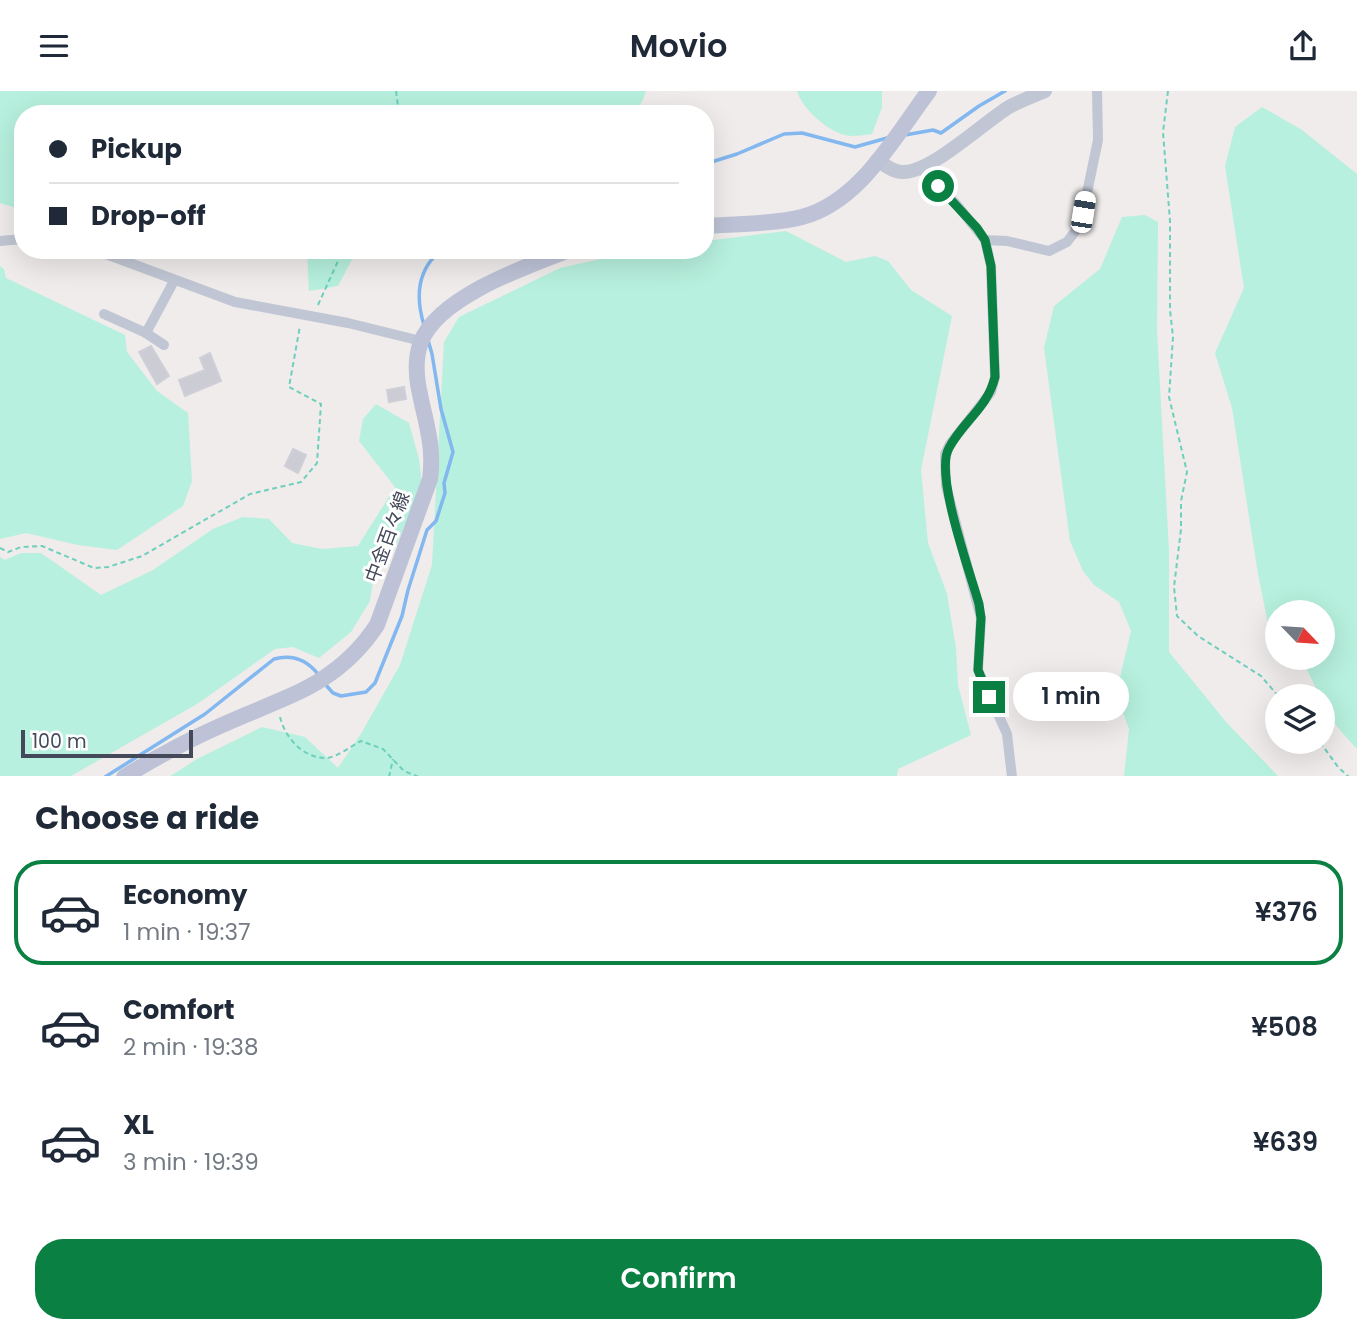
<!DOCTYPE html>
<meta charset="utf-8">
<style>
body{margin:0;font-family:Poppins,"Noto Sans JP",sans-serif;background:#f6f6f7;color:#1f2937;height:100vh;display:flex;flex-direction:column;font-size:26px;white-space:nowrap}
*{box-sizing:border-box;margin:0}
p{font-size:23px;color:#747a83}
.icon{flex:none;width:38px;height:38px;fill:none;stroke:currentColor;stroke-width:2;stroke-linecap:round;stroke-linejoin:round}
.map{position:relative;height:685px;overflow:hidden}
.drawer{display:flex;flex-direction:column;background:#fff;flex:1}
.drawer>*{flex:none}
.hud{position:absolute;left:14px;top:14px;width:700px;height:154px;border-radius:28px;box-shadow:0 7px 28px #0002;display:grid;align-content:center;height:154px;padding:0 35px;background:#fff}
.needle{width:46px;rotate:115deg}
.tools{position:absolute;left:1265px;top:509px;display:grid;gap:14px}
.tools a{display:grid;place-items:center;width:70px;height:70px;border-radius:50%;background:#fff;box-shadow:0 7px 28px #0002;font-size:35px}
.scale{position:absolute;left:21px;bottom:18px;width:172px;box-sizing:border-box;padding-left:7px;border:4px solid #44495a;border-top:0;font-size:19px;line-height:24px;white-space:nowrap;color:#44495a;-webkit-text-stroke:5px #fff;paint-order:stroke}
.end{position:absolute;width:32px;height:32px;margin:-16px;border:9px solid #0b8043;background:#fff;box-shadow:0 0 0 4px #fff}
.from{border-radius:50%}
.bubble{position:absolute;height:49px;border-radius:24px;background:#fff;box-shadow:0 7px 28px #0002;font-size:23px;font-weight:600;line-height:49px;text-align:center}
.car{position:absolute;width:21px;height:42px;margin:-21px -10px;border-radius:9px;box-shadow:0 0 5px 2px #0007;background:linear-gradient(#fff 24%,#345 0 40%,#fff 0 76%,#345 0 86%,#fff 0)}
.hud b{display:flex;align-items:center;gap:24px;height:66px;font-size:26px}
.hud b+b{border-top:2px solid #e0e1e3}
.hud i{width:18px;height:18px;background:#1f2937}
ul{padding:0;list-style:none}
li{display:flex;align-items:center;gap:21px;height:105px;margin:0 14px 10px;padding:0 21px;border:4px solid transparent;border-radius:28px}
li div{flex:1}
li b{display:block;font-size:26px}
li em{font-style:normal;font-weight:600}
li.active{border-color:#0b8043}
li>.icon{width:63px;height:63px;stroke-width:1.5}
h2{padding:0 35px;font-size:32px;line-height:84px}
.cta{display:flex;gap:14px;margin-top:auto;padding:14px 35px}
.cta a{flex:1;height:80px;border-radius:28px;background:#0b8043;color:#fff;font-size:28px;font-weight:600;line-height:80px;text-align:center}
header{display:flex;justify-content:space-between;align-items:center;height:91px;padding:0 35px;background:#fff;font-size:32px;font-weight:600}
.map>svg:first-child{display:block}
.green{fill:#b7f0de}
.lines{fill:none;stroke-linecap:round;stroke-linejoin:round}
.stream{stroke:#82b7ef;stroke-width:3.5}
.building{fill:#cbccd4;stroke:#cfcfd8;stroke-width:2}
.path{stroke:#6ecfbc;stroke-width:2;stroke-dasharray:5 3.5;stroke-linecap:butt}
.minor{stroke:#c1c6d4;stroke-width:10}
.tertiary{stroke:#c1c6d4;stroke-width:14}
.secondary{stroke:#bdc2d6;stroke-width:16}
.route{stroke:#0b8043;stroke-width:9}
.labels{text-anchor:middle;stroke-width:6;stroke-linejoin:round;paint-order:stroke}
.street-label{font-size:19px;fill:#44495a;stroke:#fff}
</style>
<header><svg class="icon" aria-label="menu" viewBox="0 0 24 24"><path d="M4 6h16M4 12h16M4 18h16"/></svg>Movio<svg class="icon" aria-label="share" viewBox="0 0 24 24"><path d="M12 15V3M7 8l5-5 5 5M5 13v7h14v-7"/></svg></header>
<div class="map">
<svg width="1357" height="686" viewBox="0 0 1357 686">
<rect width="100%" height="100%" fill="#efeceb"/>
<g class="green">
<polygon points="0,0 646,0 642,11 631,23 23,23 23,119 0,112"/>
<path d="M797,0H882V16L872,43C865,44 857,45 850,45C830,43 802,18 797,0Z"/>
<path d="M1262,16L1302,39L1357,83V658C1345,644 1324,625 1323,606L1320,605L1301,567H1323V522H1278L1277,545L1269,538L1258,483L1232,317L1215,262L1244,197L1225,75L1235,36Z"/>
<polygon points="1145,124 1158,131 1157,240 1169,460 1169,561 1227,632 1278,685 1124,685 1129,638 1116,603 1131,540 1119,511 1094,494 1083,480 1070,450 1044,257 1054,215 1100,178 1122,126"/>
<polygon points="786,140 846,171 875,165 888,170 911,199 952,225 921,379 928,452 947,503 956,557 958,594 971,644 898,678 897,685 169,686 197,668 262,636 305,646 338,677 362,641 400,574 432,474 444,251 459,226 560,177 641,159 705,159 705,150"/>
<polygon points="307,159 357,159 338,195 309,200"/>
<polygon points="0,175 4,178 6,187 125,244 127,261 157,300 188,322 192,390 183,415 117,459 78,454 26,442 0,448"/>
<polygon points="376,313 409,332 419,368 422,393 393,462 375,476 370,510 351,541 319,567 293,556 275,558 197,613 71,685 0,685 0,466 5,469 21,462 41,462 101,504 153,479 213,438 243,426 269,428 292,452 322,458 358,455 395,396 359,350 363,328"/>
</g>
<g class="lines">
<g class="stream">
<polyline points="905,44 933,39 941,42 979,15 1005,0"/>
<polyline points="705,73 737,63 784,43 802,42 855,56 887,47"/>
<path d="M424,234C415,205 417,179 441,159"/>
<polyline points="324,592 333,602 341,605 366,601 375,592 402,525 408,499 427,439 436,430 445,402 444,392 453,361 441,318 432,263 428,249"/>
<path d="M105,686L205,623L274,568C292,563 306,568 318,583"/>
</g>
</g>
<g class="building">
<polygon points="151,255 169,285 157,293 139,261"/>
<polygon points="210,262 221,290 185,305 179,289 205,279 200,267"/>
<polygon points="404,296 406,308 389,311 387,299"/>
<polygon points="293,358 306,364 298,382 285,375"/>
</g>
<g class="lines">
<g class="path">
<polyline points="396,0 399,23"/>
<polyline points="1168,0 1163,41 1170,130 1170,219 1173,246 1169,306 1187,381 1181,410 1181,438 1174,496 1177,525 1198,545 1261,585 1279,606"/>
<polyline points="318,214 343,159"/>
<polyline points="0,457 8,461 21,456 42,455 94,477 108,476 142,465 250,403 301,391 317,372 321,313 289,296 300,235"/>
<path d="M280,626C285,646 302,667 326,667C336,667 351,655 361,650L383,658L404,680L419,686"/>
<polyline points="1320,651 1338,676 1349,686"/>
<polyline points="389,686 393,668"/>
</g>
<g class="minor">
<polyline points="919,76 957,114 985,149 991,175 995,286 991,301 950,353 945,363 946,395 981,527 978,579 1007,643 1012,686"/>
<polyline points="985,149 1007,150 1049,160 1067,151 1077,138 1083,121 1098,49 1097,0"/>
<polyline points="0,150 23,148"/>
<polyline points="95,159 235,211 348,232 421,250"/>
<polyline points="104,223 146,242 164,254"/>
<polyline points="146,242 174,190"/>
</g>
<path class="tertiary" d="M877,69C885,74 893,81 902,81C930,83 984,31 1009,16C1020,10 1033,5 1045,0"/>
<g class="secondary">
<path d="M705,135C733,133 776,133 802,126C860,111 895,45 929,0"/>
<path d="M124,686C155,667 186,650 220,635C283,606 336,596 377,534L430,388C435,352 424,328 418,293C416,280 416,264 421,251C438,206 527,175 569,159"/>
</g>
</g>
<g class="lines">
<path class="route" d="M938,95L977,137L985,149L991,175L995,286C987,318 963,330 949,357C934,383 970,481 979,513L981,527L978,579L989,606"/>
</g>
<g class="labels">
<g class="street-label">
<text transform="translate(387 446) rotate(-70)" y="7">中金百々線</text>
</g>
</g>
</svg>
<div class="tools">
<a><svg class="needle" viewBox="-14 -14 28 28"><path d="M0-13l5 13h-10z" fill="#e53935"/><path d="M0 13l5-13h-10z" fill="#747a83"/></svg></a>
<a><svg class="icon" aria-label="layers" viewBox="0 0 24 24"><path d="M12 4l9 5-9 5-9-5zM3 14l9 5 9-5"/></svg></a>
</div>
<div class="scale">100 m</div>
<i class="end from" style="left:938px;top:95px"></i>
<i class="end" style="left:989px;top:606px"></i>
<div class="bubble" style="left:1013px;top:581px;width:116px">1 min</div>
<i class="car" style="left:1083px;top:121px;rotate:9deg"></i>
<div class="hud">
<b><i class="from"></i>Pickup</b>
<b><i></i>Drop-off</b>
</div>
</div>
<section class="drawer">
<h2>Choose a ride</h2>
<ul>
<li class="active"><svg class="icon" aria-label="car" viewBox="0 0 24 24"><path d="M5 17H2v-5l4-1 3-4h7l3 4 3 1v5h-3M9 17h6M6 11h13"/><circle cx="7" cy="17" r="2"/><circle cx="17" cy="17" r="2"/></svg><div><b>Economy</b><p>1 min · 19:37</p></div><em>¥376</em></li>
<li><svg class="icon" aria-label="car" viewBox="0 0 24 24"><path d="M5 17H2v-5l4-1 3-4h7l3 4 3 1v5h-3M9 17h6M6 11h13"/><circle cx="7" cy="17" r="2"/><circle cx="17" cy="17" r="2"/></svg><div><b>Comfort</b><p>2 min · 19:38</p></div><em>¥508</em></li>
<li><svg class="icon" aria-label="car" viewBox="0 0 24 24"><path d="M5 17H2v-5l4-1 3-4h7l3 4 3 1v5h-3M9 17h6M6 11h13"/><circle cx="7" cy="17" r="2"/><circle cx="17" cy="17" r="2"/></svg><div><b>XL</b><p>3 min · 19:39</p></div><em>¥639</em></li>
</ul>
<div class="cta"><a>Confirm</a></div>
</section>
